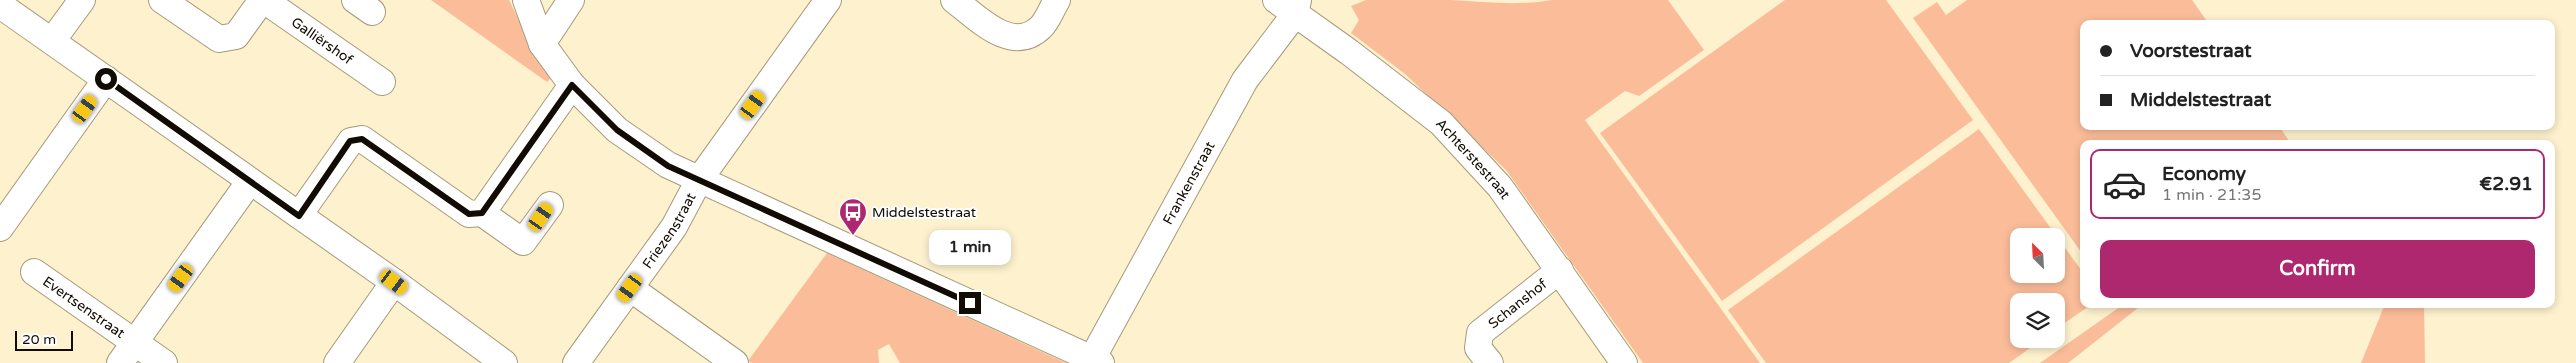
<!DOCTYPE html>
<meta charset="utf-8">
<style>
body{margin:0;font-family:"Varela Round",sans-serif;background:#f2f2f2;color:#222;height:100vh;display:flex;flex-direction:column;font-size:19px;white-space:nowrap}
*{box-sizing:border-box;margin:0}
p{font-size:16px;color:#767676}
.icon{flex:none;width:28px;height:28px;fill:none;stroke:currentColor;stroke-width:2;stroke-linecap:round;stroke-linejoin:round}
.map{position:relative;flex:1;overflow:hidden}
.drawer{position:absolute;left:2080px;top:140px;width:475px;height:168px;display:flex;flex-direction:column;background:#fff;border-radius:10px;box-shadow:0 2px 8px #0003}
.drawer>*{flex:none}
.banner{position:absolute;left:2080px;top:20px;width:475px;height:110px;border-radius:10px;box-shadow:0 2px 8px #0003;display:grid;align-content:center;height:110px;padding:0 20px;background:#fff}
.needle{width:32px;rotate:336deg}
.buttons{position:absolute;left:2010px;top:228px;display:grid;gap:10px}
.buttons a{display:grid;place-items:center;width:55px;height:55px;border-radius:10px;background:#fff;box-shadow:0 2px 8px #0003;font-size:25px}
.scale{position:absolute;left:15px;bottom:12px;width:58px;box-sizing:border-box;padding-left:5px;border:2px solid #110c03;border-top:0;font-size:14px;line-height:18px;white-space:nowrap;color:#110c03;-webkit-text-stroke:4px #fff;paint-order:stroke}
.end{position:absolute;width:22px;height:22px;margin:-11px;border:6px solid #110c03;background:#fff;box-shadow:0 0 0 2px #fff}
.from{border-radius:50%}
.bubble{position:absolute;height:35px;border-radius:10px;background:#fff;box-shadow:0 2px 8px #0003;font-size:16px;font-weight:700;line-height:35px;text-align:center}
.car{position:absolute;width:15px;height:30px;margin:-15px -8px;border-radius:6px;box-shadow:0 0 4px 1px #0007;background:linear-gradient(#f5c518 24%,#345 0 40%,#f5c518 0 76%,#345 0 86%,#f5c518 0)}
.banner b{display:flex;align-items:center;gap:18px;height:48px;font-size:19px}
.banner b+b{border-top:1px solid #e0e0e0}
.banner i{width:12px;height:12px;background:#222}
ul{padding:9px 0 0;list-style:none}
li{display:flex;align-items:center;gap:15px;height:70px;margin:0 10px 8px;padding:0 10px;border:2px solid transparent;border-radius:10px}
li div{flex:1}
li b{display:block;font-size:19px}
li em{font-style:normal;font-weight:700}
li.active{border-color:#ad286f}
li>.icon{width:45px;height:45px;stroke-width:1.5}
.cta{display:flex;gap:10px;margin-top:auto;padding:10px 20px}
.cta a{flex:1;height:58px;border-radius:10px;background:#ad286f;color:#fff;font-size:20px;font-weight:700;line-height:58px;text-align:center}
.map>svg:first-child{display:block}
.green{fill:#fbbd99;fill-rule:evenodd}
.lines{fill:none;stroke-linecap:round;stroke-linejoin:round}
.minor-casing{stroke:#a59a7a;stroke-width:28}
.minor{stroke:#fff;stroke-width:26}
.route{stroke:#110c03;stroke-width:6}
.labels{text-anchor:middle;stroke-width:4;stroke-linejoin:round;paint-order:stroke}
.street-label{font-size:14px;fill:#110c03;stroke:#fff}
.poi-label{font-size:14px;fill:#110c03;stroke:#fff;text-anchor:start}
</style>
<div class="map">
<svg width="2576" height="363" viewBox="0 0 2576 363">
<rect width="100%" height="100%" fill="#fdf1ce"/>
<g class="green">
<polygon points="431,0 509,0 531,45 553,76 547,82"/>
<path d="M1366,0C1394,0 1423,0 1451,0C1486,2 1518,6 1552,0H1668L1704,50L1639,96L1625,91L1585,120L1760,363H1643L1506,170L1405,74L1351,33L1359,20L1351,6Z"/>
<polygon points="1785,0 1886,0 1973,120 1722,301 1600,133"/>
<polygon points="1967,0 2192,0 2209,24 2084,24 2084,126 2279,126 2291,144 2084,144 2084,256 1913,18 1937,2 1946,15"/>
<path d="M1979,129L2084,274V304H2092L2056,329V301H2019V339H2043L2009,363H1766L1728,310ZM2019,236H2056V274H2019Z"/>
<polygon points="827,253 1066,363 900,363 889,344 878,350 879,363 752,363 748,361"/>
<polygon points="2124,304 2143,304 2068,363 2040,363"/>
<polygon points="2385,304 2424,304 2425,363 2361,363"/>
</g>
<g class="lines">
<g class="minor-casing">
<g id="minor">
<polyline points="162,0 219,39 236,36 262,0"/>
<path id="s1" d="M264,0L382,82"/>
<polyline points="355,0 372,12"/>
<polyline points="526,0 542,44 572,85 617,130 668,165 1101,363"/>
<path d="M954,0C978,18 1012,55 1041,27C1048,20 1052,8 1057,0"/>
<path id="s2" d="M1276,0L1349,52L1441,123L1500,187L1624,363"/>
<polyline points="0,5 394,282 504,363"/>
<polyline points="52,41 82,0"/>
<polyline points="542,44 571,0"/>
<polyline points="482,213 523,242 550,205"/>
<polyline points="299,215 351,141 362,139 469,214 482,213 572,85"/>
<polyline points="0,228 106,79"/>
<path id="s3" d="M34,272L164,363"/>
<polyline points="630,288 735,363"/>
<polyline points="120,363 250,181"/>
<polyline points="337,363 394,282"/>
<path id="s4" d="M576,363L674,227L699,180L828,0"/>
<path id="s5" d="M1086,363L1092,359L1245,80L1295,14L1298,0"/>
<path id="s6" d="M1490,363L1478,348L1480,333L1560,270"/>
</g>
</g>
<use href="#minor" class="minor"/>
</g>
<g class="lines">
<polyline class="route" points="106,79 299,216 350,141 362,139 469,214 482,213 572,85 617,130 668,166 970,303"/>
</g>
<defs>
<g id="bus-pin" transform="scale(1.4375)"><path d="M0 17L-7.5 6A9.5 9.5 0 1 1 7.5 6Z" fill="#ad286f" stroke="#fff"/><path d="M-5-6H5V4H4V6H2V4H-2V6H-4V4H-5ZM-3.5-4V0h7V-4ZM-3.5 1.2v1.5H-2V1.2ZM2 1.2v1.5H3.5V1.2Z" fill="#fff"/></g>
</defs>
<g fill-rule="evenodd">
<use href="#bus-pin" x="853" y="212"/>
</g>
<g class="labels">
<g class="street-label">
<text dy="5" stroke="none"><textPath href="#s1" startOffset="71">Galliërshof</textPath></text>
<text dy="5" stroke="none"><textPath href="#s2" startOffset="254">Achterstestraat</textPath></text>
<text dy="5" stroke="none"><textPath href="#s5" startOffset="208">Frankenstraat</textPath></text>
<text dy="5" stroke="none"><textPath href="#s4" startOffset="162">Friezenstraat</textPath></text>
<text dy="5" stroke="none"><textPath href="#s6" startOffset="82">Schanshof</textPath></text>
<text dy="5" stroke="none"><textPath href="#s3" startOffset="61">Evertsenstraat</textPath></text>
</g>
<g class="poi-label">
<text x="872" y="217">Middelstestraat</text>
</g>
</g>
</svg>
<div class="buttons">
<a><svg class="needle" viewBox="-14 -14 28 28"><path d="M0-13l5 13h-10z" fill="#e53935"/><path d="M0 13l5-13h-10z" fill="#767676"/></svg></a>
<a><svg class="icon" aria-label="layers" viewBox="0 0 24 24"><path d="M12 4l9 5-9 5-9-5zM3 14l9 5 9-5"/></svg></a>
</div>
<div class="scale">20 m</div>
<i class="end from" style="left:106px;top:79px"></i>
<i class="end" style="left:970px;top:303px"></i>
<div class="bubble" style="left:929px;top:230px;width:82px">1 min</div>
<i class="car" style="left:753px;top:105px;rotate:36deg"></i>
<i class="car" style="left:85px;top:109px;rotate:36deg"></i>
<i class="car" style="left:541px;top:217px;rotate:35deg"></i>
<i class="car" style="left:181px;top:278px;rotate:216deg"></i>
<i class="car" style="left:394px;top:282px;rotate:126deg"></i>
<i class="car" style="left:630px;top:288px;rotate:216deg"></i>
<div class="banner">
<b><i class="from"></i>Voorstestraat</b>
<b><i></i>Middelstestraat</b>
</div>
<section class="drawer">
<ul>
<li class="active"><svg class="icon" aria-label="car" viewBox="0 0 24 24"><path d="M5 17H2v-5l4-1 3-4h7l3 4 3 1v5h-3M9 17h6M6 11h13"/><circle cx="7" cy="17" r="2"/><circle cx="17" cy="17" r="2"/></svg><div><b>Economy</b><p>1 min · 21:35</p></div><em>€2.91</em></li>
</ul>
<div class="cta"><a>Confirm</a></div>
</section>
</div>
